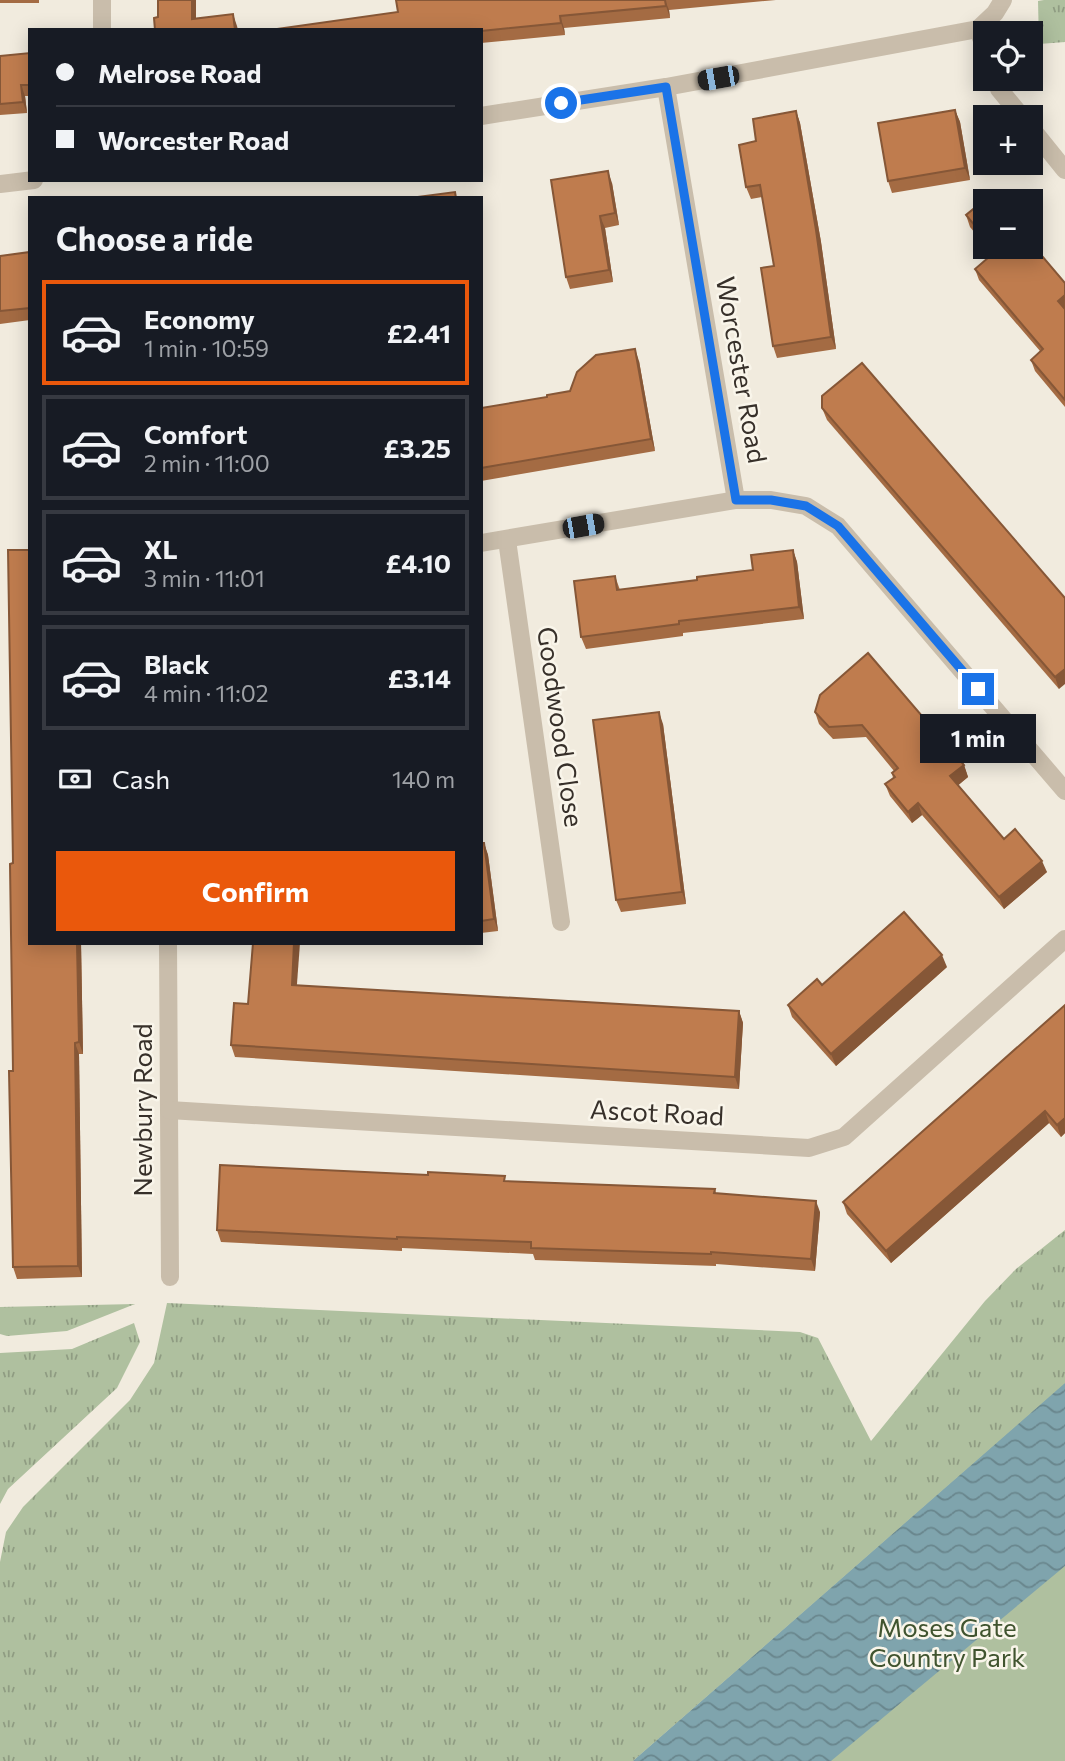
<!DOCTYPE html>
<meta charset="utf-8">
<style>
body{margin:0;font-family:Commissioner,sans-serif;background:#242831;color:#f1f3f6;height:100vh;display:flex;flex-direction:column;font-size:26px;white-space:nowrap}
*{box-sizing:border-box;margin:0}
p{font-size:23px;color:#9ea1a6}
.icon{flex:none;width:38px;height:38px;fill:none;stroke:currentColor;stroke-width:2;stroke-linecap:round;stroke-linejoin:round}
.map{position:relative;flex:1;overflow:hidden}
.panel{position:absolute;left:28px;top:196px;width:455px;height:749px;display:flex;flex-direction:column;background:#171b24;border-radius:0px;box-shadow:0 4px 18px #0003}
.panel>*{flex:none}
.guide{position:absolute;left:28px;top:28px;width:455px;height:154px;border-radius:0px;box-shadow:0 4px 18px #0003;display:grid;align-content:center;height:154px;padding:0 28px;background:#171b24}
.controls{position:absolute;left:973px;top:21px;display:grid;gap:14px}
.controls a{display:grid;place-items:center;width:70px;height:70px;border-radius:0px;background:#171b24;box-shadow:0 4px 18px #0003;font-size:35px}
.end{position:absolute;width:32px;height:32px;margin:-16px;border:9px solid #1a73e8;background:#fff;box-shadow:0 0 0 4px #fff}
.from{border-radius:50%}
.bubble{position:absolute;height:49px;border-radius:0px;background:#171b24;box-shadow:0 4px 18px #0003;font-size:23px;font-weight:700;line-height:49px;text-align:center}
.car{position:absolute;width:21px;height:42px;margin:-21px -10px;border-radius:9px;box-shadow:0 0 5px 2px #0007;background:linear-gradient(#222 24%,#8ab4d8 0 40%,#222 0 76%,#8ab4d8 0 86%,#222 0)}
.guide b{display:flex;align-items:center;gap:24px;height:66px;font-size:26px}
.guide b+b{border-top:2px solid #363941}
.guide i{width:18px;height:18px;background:#f1f3f6}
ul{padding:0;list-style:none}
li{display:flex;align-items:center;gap:21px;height:105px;margin:0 14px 10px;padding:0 14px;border:4px solid #363941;border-radius:0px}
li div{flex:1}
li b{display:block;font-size:26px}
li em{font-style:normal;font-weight:700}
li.active{border-color:#ea580c}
li>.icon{width:63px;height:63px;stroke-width:1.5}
h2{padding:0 28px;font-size:32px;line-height:84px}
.pay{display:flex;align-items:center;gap:18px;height:77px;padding:0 28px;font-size:26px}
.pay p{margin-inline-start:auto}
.cta{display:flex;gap:14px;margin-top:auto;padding:14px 28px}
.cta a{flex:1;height:80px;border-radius:0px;background:#ea580c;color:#fff;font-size:28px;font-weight:700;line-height:80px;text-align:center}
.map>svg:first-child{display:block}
.grass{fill:url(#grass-tufts)}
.park{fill:#afc09f}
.water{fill:url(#water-waves)}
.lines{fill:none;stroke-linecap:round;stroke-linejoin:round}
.minor{stroke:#c9bdab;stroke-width:18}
.wall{fill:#a46b43}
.shaded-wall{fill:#865737}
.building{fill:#bf7c4e;stroke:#865737;stroke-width:2}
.route{stroke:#1a73e8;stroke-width:9}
.labels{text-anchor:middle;stroke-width:5;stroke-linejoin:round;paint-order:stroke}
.street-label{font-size:26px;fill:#37302a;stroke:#f9f5ea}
.park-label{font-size:26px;fill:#40542f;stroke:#f9f5ea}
</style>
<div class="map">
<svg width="1065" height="1761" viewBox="0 0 1065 1761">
<defs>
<pattern id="grass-tufts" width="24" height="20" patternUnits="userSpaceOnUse" patternTransform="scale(1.75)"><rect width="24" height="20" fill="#afc09f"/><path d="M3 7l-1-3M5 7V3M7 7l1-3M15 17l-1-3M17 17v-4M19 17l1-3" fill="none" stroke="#8f9c82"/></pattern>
<pattern id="water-waves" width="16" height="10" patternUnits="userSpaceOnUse" patternTransform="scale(1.75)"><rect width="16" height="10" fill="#7fa4ad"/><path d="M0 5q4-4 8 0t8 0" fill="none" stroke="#69868d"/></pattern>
</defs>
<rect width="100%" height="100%" fill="#f1ebde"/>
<g class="grass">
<polygon points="1044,0 1065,0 1065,42 1039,44 1038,1"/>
<polygon points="1065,1230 1065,1383 633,1761 0,1761 0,1562 6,1532 23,1507 130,1400 154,1363 167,1303 800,1332 818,1338 871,1441 985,1301 1016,1269"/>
<polygon points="135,1304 67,1331 7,1336 0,1334 0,1307"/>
<polygon points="134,1323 140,1342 117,1388 8,1489 0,1504 0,1353 72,1349"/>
</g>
<polygon class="park" points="1065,1383 1065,1761 633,1761 1063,1384"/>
<polygon class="water" points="1065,1383 1065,1566 831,1761 633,1761"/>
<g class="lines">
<g class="minor">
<polyline points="102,0 102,30"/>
<polyline points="978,29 995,13 1003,0"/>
<polyline points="978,29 985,49"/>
<polyline points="996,79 999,89 1022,117"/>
<polyline points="666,87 736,500 771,500 806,506 838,526 1065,791"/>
<polyline points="481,116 666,87 978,29"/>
<polyline points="1031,128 1065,170"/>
<polyline points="0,184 34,180"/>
<polyline points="507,540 561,922"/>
<polyline points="481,543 736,500"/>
<polyline points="168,943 170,1277"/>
<polyline points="169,1110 809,1148 844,1137 1065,939"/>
</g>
</g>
<g class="wall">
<rect x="0" y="0" width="39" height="3"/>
<polygon points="396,0 776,0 669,10 670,18 564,28 565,35 481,43 481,30 398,12"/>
<polygon points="30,53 30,96 25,96 27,113 0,115 0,56"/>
<polygon points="955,110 960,122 970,180 892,193 888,181"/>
<polygon points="796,111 800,123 821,242 836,349 777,358 773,346 774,266 762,197 751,199 746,187 756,141"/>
<polygon points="612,183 619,225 605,228 613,282 570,289 566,277"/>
<polygon points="985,201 985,245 970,227 966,215"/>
<polygon points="987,247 1031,247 1065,283 1065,407 1035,371 1031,360 1040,351 979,280 975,269 993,254"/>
<polygon points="30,252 30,320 0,324 0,256"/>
<polygon points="639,361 655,451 481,481 481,408 547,397 570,391"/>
<polygon points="822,408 1065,598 1059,689 827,420"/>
<polygon points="793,550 797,562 804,619 683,633 683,636 586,649 581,637 615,576 620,590 697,580 753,570"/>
<polygon points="820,695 964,765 968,777 958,785 1004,839 1047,872 1004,909 922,815 912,823 890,796 885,784 893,778 892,773 894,771 866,737 833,739 819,724 815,712"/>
<polygon points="663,724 686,904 621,912 616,900"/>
<polygon points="481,831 483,843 484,843 488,855 498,931 481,933"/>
<polygon points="81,943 83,1054 79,1054 82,1277 17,1279 13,1267"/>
<polygon points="947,967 836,1066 792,1017 788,1005 822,985"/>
<polygon points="297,986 739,1011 743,1023 739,1089 235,1057 231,1045 248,1004"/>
<polygon points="1065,1005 1065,1133 1061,1137 1049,1123 891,1263 847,1214 843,1202"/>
<polygon points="506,1181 715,1189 716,1193 820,1212 815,1271 716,1264 716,1266 535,1260 533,1254 402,1248 402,1251 221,1242 217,1230"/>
</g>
<g class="shaded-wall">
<polygon points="192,0 196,0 196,30 192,19"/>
<polygon points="665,0 669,10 670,18 666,6"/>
<polygon points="233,14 237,26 238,30 235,30"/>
<polygon points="560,16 564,28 565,35 561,23"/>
<polygon points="21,85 25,96 27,113 23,102"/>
<polygon points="955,110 960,122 970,180 965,168"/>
<polygon points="796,111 800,123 821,242 836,349 831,337"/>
<polygon points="608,171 612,183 619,225 615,213"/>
<polygon points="600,216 605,228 613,282 609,270"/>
<polygon points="1065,295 1065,310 1058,301"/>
<polygon points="635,349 639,361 655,451 651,439"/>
<polygon points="793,550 797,562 804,619 799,607"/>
<polygon points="1065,669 1065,684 1059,689 1055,677"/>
<polygon points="659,712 663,724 686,904 682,892"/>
<polygon points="964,765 968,777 955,788 950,776"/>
<polygon points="918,803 922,815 912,823 908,812"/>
<polygon points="484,843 488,855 498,931 494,919"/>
<polygon points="1042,861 1047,872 1004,909 999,897"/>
<polygon points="77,943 81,943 83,1054 79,1042"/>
<polygon points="294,943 300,943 296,997 292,985"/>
<polygon points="942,955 947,967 836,1066 831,1054"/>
<polygon points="739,1011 743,1023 739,1089 735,1077"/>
<polygon points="75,1043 79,1054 82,1277 78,1266"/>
<polygon points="1045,1111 1049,1123 891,1263 886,1251"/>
<polygon points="1065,1118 1065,1133 1061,1137 1057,1125"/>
<polygon points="816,1201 820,1212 815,1271 811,1259"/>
</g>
<g class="building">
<polygon points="158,0 192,0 192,19 233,14 235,30 155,30 154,18 158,17"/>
<polygon points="396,0 665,0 666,6 560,16 561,23 481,31 270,30 398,12"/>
<polygon points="30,53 30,85 21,85 23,102 0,104 0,56"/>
<polygon points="955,110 965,168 888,181 878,123"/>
<polygon points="796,111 816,230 831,337 773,346 761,268 774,266 760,185 746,187 739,145 756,141 753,119"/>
<polygon points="608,171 615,213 600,216 609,270 566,277 551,180"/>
<polygon points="455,192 456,198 410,198"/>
<polygon points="993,193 1000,201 985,201 985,238 966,215"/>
<polygon points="1031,243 1065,283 1065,295 1058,301 1065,309 1065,400 1031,360 1043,349 975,269 996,251 992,247 1031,247"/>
<polygon points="30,252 30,308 0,311 0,256"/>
<polygon points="635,349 651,439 481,468 481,408 547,397 547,395 570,391 577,372 596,355"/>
<polygon points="862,363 1065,598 1065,669 1055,677 822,408 822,396"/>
<polygon points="8,550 30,550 30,943 77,943 79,1042 75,1043 78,1266 13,1267 9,1071 13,1071 10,864 13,863"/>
<polygon points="793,550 799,607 679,621 679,624 581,637 574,581 615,576 617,590 697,580 697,577 753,570 751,555"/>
<polygon points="868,653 964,765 950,776 1004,839 1015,829 1042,861 999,897 918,803 908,812 885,784 895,777 892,773 898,768 862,725 829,727 815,712 820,695"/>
<polygon points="659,712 682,892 616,900 593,720"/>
<polygon points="481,843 484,843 494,919 481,921"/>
<polygon points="904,912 942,955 831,1054 788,1005 817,979 822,985"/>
<polygon points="253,943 294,943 292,985 739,1011 735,1077 231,1045 234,1003 248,1004"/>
<polygon points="1065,1005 1065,1118 1057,1125 1045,1111 886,1251 843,1202"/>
<polygon points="220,1165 428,1175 428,1172 505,1176 504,1181 715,1189 714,1193 816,1201 811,1259 711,1252 711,1254 531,1248 531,1242 397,1237 397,1239 217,1230"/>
</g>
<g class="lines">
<polyline class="route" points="561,103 666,87 736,500 771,500 806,506 838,526 978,689"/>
</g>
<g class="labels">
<g class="street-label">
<text transform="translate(741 370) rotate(80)" y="9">Worcester Road</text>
<text transform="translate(560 727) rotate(82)" y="9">Goodwood Close</text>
<text transform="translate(143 1110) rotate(-90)" y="9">Newbury Road</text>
<text transform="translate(657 1113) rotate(3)" y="9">Ascot Road</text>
</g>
<g class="park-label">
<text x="947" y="1637">Moses Gate<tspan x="947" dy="30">Country Park</tspan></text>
</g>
</g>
</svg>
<div class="controls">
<a><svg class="icon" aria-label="locate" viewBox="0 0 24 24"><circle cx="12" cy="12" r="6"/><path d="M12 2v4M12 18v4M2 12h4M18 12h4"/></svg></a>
<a>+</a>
<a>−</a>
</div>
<i class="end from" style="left:561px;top:103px"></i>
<i class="end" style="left:978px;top:689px"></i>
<div class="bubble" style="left:920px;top:714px;width:116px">1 min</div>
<i class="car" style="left:718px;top:78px;rotate:260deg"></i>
<i class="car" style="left:583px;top:526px;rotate:80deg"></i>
<div class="guide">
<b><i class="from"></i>Melrose Road</b>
<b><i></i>Worcester Road</b>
</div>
<section class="panel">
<h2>Choose a ride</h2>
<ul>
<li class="active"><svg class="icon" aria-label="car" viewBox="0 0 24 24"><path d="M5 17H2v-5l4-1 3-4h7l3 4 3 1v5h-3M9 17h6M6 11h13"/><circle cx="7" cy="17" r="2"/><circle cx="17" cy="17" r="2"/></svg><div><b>Economy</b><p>1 min · 10:59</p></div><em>£2.41</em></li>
<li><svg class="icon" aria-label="car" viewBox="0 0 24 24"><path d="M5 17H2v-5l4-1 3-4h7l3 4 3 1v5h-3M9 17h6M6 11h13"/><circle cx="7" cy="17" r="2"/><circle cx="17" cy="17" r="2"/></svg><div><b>Comfort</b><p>2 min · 11:00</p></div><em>£3.25</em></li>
<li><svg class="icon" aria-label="car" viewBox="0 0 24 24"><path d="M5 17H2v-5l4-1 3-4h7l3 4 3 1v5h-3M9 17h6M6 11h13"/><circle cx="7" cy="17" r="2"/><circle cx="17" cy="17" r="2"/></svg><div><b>XL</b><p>3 min · 11:01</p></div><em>£4.10</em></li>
<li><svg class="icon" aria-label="car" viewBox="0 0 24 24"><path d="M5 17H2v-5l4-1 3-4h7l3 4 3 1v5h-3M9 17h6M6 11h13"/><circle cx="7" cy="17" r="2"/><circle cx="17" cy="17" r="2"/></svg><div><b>Black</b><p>4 min · 11:02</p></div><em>£3.14</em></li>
</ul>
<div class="pay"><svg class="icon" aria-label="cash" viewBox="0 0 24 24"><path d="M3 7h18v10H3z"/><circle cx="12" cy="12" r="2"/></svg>Cash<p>140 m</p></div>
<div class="cta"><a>Confirm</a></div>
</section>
</div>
